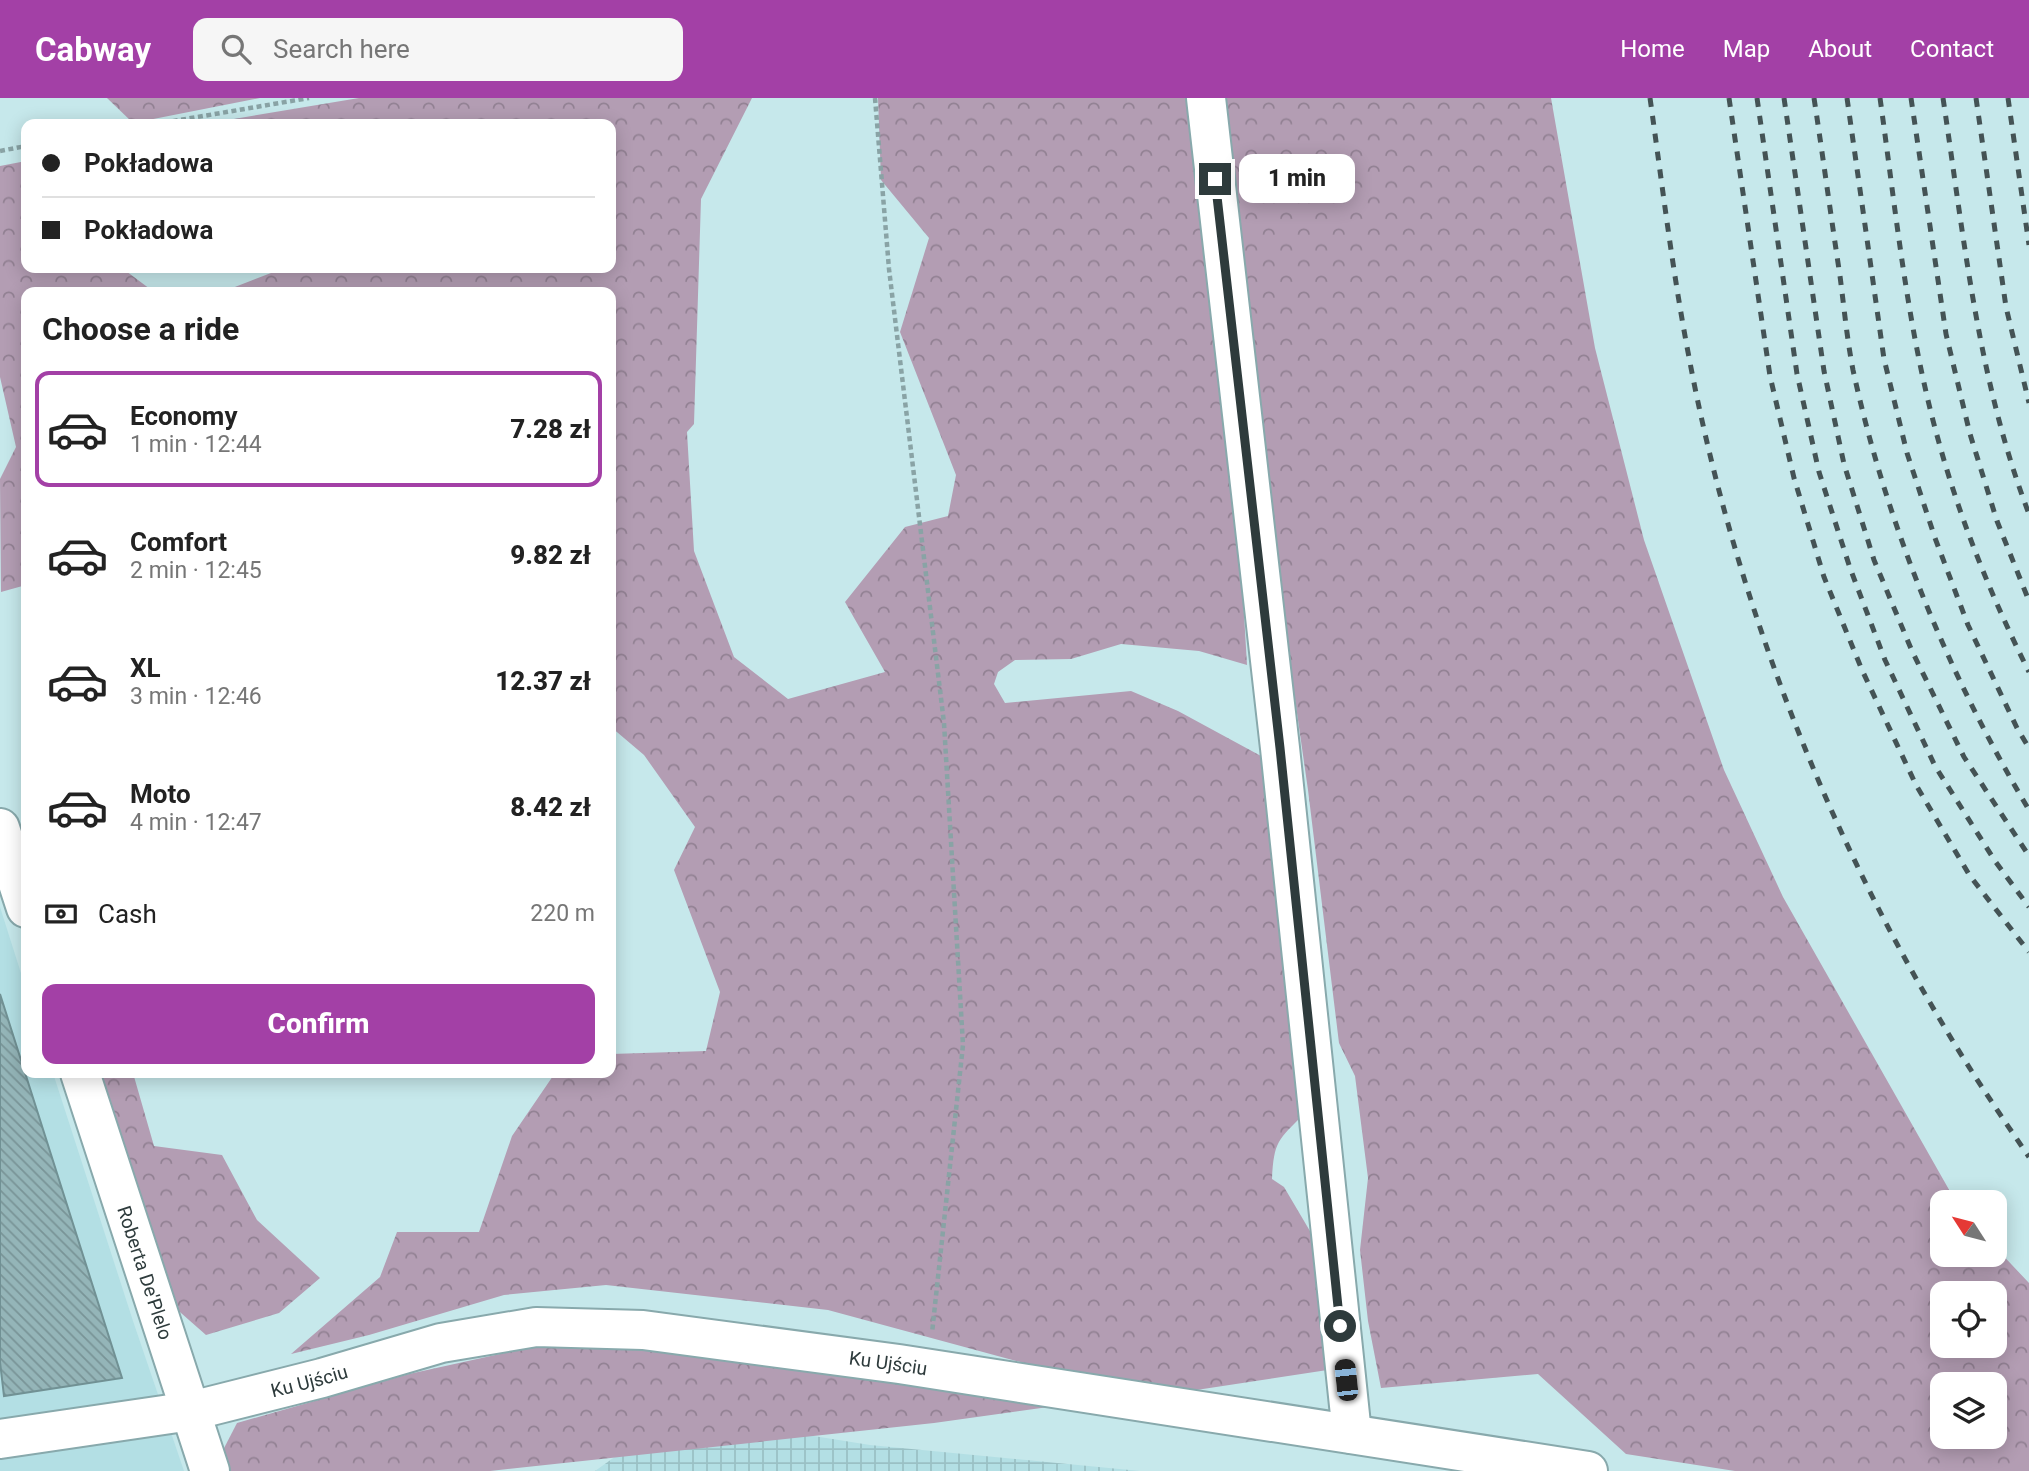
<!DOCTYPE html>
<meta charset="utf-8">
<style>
body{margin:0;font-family:Roboto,sans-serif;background:#f6f6f6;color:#222;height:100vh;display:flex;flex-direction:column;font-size:26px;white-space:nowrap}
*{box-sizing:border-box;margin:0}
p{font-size:23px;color:#767676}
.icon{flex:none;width:38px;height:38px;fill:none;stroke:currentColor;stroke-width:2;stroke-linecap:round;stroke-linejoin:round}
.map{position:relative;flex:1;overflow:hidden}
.sheet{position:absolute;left:21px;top:189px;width:595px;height:791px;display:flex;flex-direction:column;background:#fff;border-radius:14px;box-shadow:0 4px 18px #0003}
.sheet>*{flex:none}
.banner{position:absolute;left:21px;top:21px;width:595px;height:154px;border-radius:14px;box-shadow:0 4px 18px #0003;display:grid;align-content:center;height:154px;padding:0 21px;background:#fff}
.needle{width:46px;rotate:306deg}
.fabs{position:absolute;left:1930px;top:1092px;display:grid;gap:14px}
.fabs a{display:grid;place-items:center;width:77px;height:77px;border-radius:14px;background:#fff;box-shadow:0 4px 18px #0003;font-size:35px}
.end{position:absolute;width:32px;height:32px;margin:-16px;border:9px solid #2e3b3c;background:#fff;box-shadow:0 0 0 4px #fff}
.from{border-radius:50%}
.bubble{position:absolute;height:49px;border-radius:14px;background:#fff;box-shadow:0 4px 18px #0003;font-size:23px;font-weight:800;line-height:49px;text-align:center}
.car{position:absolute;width:21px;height:42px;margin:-21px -10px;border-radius:9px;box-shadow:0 0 5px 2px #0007;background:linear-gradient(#222 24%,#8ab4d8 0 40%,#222 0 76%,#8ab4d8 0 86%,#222 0)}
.banner b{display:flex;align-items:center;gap:24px;height:66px;font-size:26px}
.banner b+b{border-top:2px solid #e0e0e0}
.banner i{width:18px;height:18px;background:#222}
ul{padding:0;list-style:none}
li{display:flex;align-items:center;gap:21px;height:116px;margin:0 14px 10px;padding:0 7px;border:4px solid transparent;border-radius:14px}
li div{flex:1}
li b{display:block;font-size:26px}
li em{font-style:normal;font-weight:800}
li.selected{border-color:#a340a6}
li>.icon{width:63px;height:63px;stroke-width:1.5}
h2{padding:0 21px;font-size:32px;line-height:84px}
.pay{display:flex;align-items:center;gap:18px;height:77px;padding:0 21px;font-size:26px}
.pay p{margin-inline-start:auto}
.primary-button{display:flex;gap:14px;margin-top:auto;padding:14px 21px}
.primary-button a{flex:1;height:80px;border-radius:14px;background:#a340a6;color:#fff;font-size:28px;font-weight:800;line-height:80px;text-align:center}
header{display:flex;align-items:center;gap:42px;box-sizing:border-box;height:98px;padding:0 35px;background:#a340a6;color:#fff}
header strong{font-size:33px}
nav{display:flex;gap:38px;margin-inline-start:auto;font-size:24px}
.search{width:490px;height:63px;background:#f6f6f6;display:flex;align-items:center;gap:18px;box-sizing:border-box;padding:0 24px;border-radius:14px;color:#767676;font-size:26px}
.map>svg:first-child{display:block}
.built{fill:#b3dfe4}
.industrial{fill:url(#industrial-grid)}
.forest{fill:url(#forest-crowns);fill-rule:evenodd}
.building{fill:url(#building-back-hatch);stroke:#719194;stroke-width:2}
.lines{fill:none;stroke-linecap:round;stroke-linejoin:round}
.minor-casing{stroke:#88a9ac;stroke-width:42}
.path{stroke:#89a3a5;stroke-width:4.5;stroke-dasharray:5 3.5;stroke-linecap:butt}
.minor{stroke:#fff;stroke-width:38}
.rail{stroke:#445355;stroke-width:5;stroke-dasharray:9 9;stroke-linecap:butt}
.route{stroke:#2e3b3c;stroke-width:9}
.labels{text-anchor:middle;stroke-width:6;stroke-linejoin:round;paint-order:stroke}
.street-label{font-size:19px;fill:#2e3b3c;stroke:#fff}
</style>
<header>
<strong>Cabway</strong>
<div class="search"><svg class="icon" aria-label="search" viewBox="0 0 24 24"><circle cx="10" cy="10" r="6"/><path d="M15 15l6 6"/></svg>Search here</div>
<nav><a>Home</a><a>Map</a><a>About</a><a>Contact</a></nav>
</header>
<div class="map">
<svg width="2029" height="1373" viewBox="0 0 2029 1373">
<defs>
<pattern id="industrial-grid" width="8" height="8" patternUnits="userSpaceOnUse" patternTransform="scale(1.75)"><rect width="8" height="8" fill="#b3dfe4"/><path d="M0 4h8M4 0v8" fill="none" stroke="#9ac0c4"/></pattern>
<pattern id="forest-crowns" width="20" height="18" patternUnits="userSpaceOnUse" patternTransform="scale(1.75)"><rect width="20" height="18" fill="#b39db3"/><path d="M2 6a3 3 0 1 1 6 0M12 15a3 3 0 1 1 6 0" fill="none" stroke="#928193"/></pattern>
<pattern id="building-back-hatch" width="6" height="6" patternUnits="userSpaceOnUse" patternTransform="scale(1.75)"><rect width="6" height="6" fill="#94b5b8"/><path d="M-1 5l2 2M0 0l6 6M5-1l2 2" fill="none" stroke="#799497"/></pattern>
</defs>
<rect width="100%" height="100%" fill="#c6e8eb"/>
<polygon class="built" points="0,809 26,891 26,975 53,975 133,1223 184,1373 0,1373"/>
<polygon class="industrial" points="675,1316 870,1347 1140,1373 595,1373"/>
<g class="forest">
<polygon points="107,0 260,0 133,25"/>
<path d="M359,0H752L701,101L694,326L687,334L694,453L734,559L788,601L885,574L845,504L905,429L948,418L956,377L900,234L929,140L881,82L878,0H1186L1240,448L1247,567L1199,553L1121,546L1071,561L1015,562L998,574L994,586L1005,605L1131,593L1178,613L1261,658L1304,1016C1278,1042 1274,1043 1272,1081L1284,1089L1317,1145L1334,1271L1157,1298L1120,1291L828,1212L606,1187L504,1197L369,1237L291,1256L380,1179L397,1134H479L512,1038L555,975H611V956L706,953L720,894L674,772L695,729L644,657L611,629V194H222L284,170H611V26H204Z"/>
<path d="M1225,0H1551L1595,250L1644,442L1724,672L1783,799L1956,1104H1942V1157H1995V1149L2029,1185V1373H1735L1626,1356L1538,1276L1381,1290L1368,1223L1360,1152L1368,1080L1355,978L1339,945L1308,692L1283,517ZM1942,1195H1995V1248H1942ZM1942,1286H1995V1339H1942Z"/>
<polygon points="26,63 26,170 122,170 154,194 26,194 26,487 1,494 0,381 16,349 0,279 0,68"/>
<polygon points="97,975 133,975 154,1048 222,1057 257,1122 320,1180 279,1215 206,1237 164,1200"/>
<polygon points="627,1243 1070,1306 934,1325 490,1373 226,1373 221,1356 237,1325 409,1276 540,1247"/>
</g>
<polygon class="building" points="0,896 122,1280 4,1298 0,1264"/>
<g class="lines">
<g class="minor-casing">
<g id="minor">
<polyline points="1206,0 1280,650 1352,1336"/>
<polyline points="0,730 26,810"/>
<path id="s1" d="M80,975L210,1373"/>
<path id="s2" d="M0,1341L191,1313L322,1280L441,1245L536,1229L643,1232L899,1266L1588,1373"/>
</g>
</g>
<g class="path">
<polyline points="875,0 889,171 944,625 963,947 932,1235"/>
<polyline points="156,26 309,0"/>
<polyline points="0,53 26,48"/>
</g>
<use href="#minor" class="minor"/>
<g class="rail">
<path d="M1650,0C1662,85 1672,170 1688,254C1731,486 1820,722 1942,925C1969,971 1999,1015 2029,1059"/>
<polyline points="1729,0 1770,278 1794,380 1824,479 1862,572 1916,687 1970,778 2029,854"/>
<polyline points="1757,0 1797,276 1819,374 1850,470 1885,562 1935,668 1995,763 2029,809"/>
<polyline points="1784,0 1824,273 1844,366 1874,462 1912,553 1964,659 2029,758"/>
<path d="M1814,0C1823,59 1831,119 1840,178C1844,209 1847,241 1853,272C1887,428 1948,576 2029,712"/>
<polyline points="1847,0 1884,261 1907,355 1935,440 1968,527 2017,630 2029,650"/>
<path d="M1880,0C1896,114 1907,230 1938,341C1960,422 1992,500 2029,574"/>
<polyline points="1911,0 1946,236 1970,336 1997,423 2029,503"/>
<path d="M1943,0C1964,140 1978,283 2029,416"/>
<polyline points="1976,0 2006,209 2029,305"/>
<polyline points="2008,0 2029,147"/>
</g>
</g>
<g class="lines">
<polyline class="route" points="1215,81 1280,650 1340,1228"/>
</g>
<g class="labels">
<g class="street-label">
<text dy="7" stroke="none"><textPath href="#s1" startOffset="210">Roberta De'Plelo</textPath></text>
<text dy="7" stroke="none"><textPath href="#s2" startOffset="903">Ku Ujściu</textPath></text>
<text dy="7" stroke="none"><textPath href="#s2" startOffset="315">Ku Ujściu</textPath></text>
</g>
</g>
</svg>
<div class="fabs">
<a><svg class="needle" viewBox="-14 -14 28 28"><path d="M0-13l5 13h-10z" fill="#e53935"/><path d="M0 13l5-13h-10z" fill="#767676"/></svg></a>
<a><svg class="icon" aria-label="locate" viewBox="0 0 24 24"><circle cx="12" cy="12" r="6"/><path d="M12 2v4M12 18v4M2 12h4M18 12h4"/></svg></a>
<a><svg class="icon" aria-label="layers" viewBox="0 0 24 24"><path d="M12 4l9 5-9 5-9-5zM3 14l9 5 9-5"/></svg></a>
</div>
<i class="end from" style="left:1340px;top:1228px"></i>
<i class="end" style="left:1215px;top:81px"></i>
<div class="bubble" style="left:1239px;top:56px;width:116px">1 min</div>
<i class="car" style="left:1346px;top:1282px;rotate:354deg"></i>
<div class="banner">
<b><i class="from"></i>Pokładowa</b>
<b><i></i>Pokładowa</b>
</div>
<section class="sheet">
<h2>Choose a ride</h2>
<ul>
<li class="selected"><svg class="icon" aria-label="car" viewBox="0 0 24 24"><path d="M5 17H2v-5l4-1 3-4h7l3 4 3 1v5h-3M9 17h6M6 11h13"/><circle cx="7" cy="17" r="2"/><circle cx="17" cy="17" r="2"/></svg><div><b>Economy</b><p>1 min · 12:44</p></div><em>7.28 zł</em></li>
<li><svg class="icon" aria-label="car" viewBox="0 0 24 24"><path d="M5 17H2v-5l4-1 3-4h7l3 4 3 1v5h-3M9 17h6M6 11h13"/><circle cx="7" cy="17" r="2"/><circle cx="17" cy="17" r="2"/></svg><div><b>Comfort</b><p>2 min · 12:45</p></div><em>9.82 zł</em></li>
<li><svg class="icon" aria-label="car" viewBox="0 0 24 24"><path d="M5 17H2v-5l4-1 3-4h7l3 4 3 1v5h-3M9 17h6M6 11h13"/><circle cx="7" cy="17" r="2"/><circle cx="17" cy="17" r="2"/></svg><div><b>XL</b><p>3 min · 12:46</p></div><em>12.37 zł</em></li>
<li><svg class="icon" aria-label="car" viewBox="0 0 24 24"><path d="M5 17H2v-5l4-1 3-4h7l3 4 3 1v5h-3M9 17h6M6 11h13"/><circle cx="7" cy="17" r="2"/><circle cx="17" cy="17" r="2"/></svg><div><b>Moto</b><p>4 min · 12:47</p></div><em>8.42 zł</em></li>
</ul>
<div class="pay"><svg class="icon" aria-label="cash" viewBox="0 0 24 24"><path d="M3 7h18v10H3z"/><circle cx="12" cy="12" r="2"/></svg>Cash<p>220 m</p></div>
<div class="primary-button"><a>Confirm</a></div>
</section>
</div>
